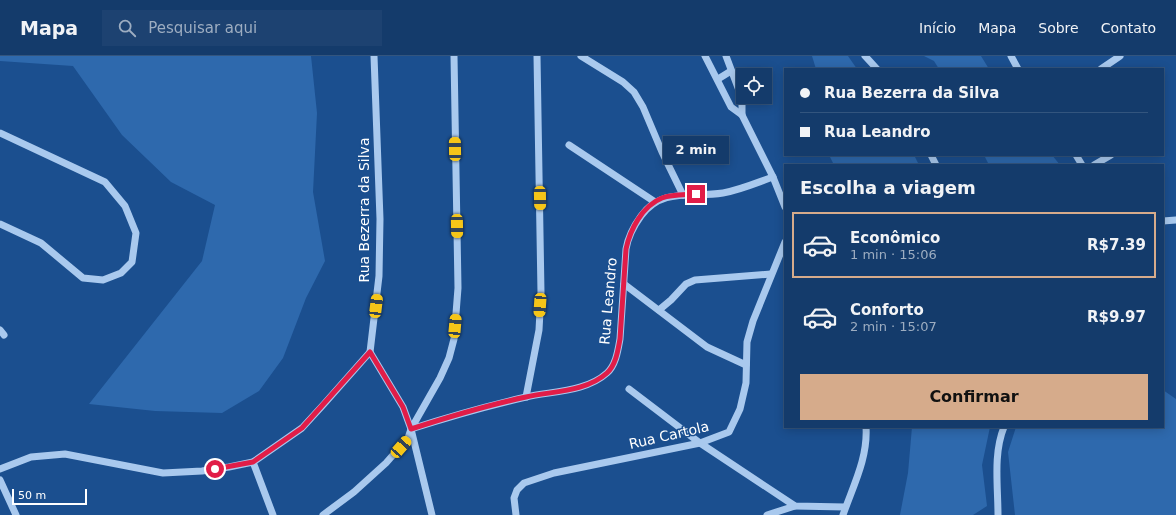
<!DOCTYPE html>
<html lang="pt">
<meta charset="utf-8">
<style>
body{margin:0;font-family:"DejaVu Sans",sans-serif;background:#1d4271;color:#f1f3f6;height:100vh;display:flex;flex-direction:column;font-size:15px;white-space:nowrap}
*{box-sizing:border-box;margin:0}
p{font-size:13px;color:#9dadc1}
.icon{flex:none;width:22px;height:22px;fill:none;stroke:currentColor;stroke-width:2;stroke-linecap:round;stroke-linejoin:round}
.map{position:relative;flex:1;overflow:hidden}
.sheet{position:absolute;left:784px;top:108px;width:380px;height:264px;display:flex;flex-direction:column;background:#143b6b;border-radius:0px;box-shadow:0 2px 10px #0003,0 0 0 1px #33557e}
.sheet>*{flex:none}
.banner{position:absolute;left:784px;top:12px;width:380px;height:88px;border-radius:0px;box-shadow:0 2px 10px #0003,0 0 0 1px #33557e;display:grid;align-content:center;height:88px;padding:0 16px;background:#143b6b}
.tools{position:absolute;left:736px;top:12px;display:grid;gap:8px}
.tools a{display:grid;place-items:center;width:36px;height:36px;border-radius:0px;background:#143b6b;box-shadow:0 2px 10px #0003,0 0 0 1px #33557e;font-size:20px}
.scale{position:absolute;left:12px;bottom:10px;width:75px;box-sizing:border-box;padding-left:4px;border:2px solid #fff;border-top:0;font-size:11px;line-height:14px;white-space:nowrap;color:#fff;-webkit-text-stroke:3px #1b4f8f;paint-order:stroke}
.end{position:absolute;width:18px;height:18px;margin:-9px;border:5px solid #e11d48;background:#fff;box-shadow:0 0 0 2px #fff}
.from{border-radius:50%}
.bubble{position:absolute;height:28px;border-radius:0px;background:#143b6b;box-shadow:0 2px 10px #0003,0 0 0 1px #33557e;font-size:13px;font-weight:700;line-height:28px;text-align:center}
.car{position:absolute;width:12px;height:24px;margin:-12px -6px;border-radius:5px;box-shadow:0 0 3px 1px #0007;background:linear-gradient(#f5c518 24%,#345 0 40%,#f5c518 0 76%,#345 0 86%,#f5c518 0)}
.banner b{display:flex;align-items:center;gap:14px;height:38px;font-size:15px}
.banner b+b{border-top:1px solid #33557e}
.banner i{width:10px;height:10px;background:#f1f3f6}
ul{padding:0;list-style:none}
li{display:flex;align-items:center;gap:12px;height:66px;margin:0 8px 6px;padding:0 8px;border:2px solid transparent;border-radius:0px}
li div{flex:1}
li b{display:block;font-size:15px}
li em{font-style:normal;font-weight:700}
li.on{border-color:#d6ab8b}
li>.icon{width:36px;height:36px;stroke-width:1.5}
h2{padding:0 16px;font-size:18px;line-height:48px}
.primary-button{display:flex;gap:8px;margin-top:auto;padding:8px 16px}
.primary-button a{flex:1;height:46px;border-radius:0px;background:#d6ab8b;color:#111;font-size:16px;font-weight:700;line-height:46px;text-align:center}
header{display:flex;align-items:center;gap:24px;box-sizing:border-box;height:56px;padding:0 20px;background:#143b6b;border-bottom:1px solid #33557e}
header strong{font-size:19px}
nav{display:flex;gap:22px;margin-inline-start:auto;font-size:14px}
.search{width:280px;height:36px;background:#1d4271;display:flex;align-items:center;gap:10px;box-sizing:border-box;padding:0 14px;border-radius:0px;color:#9dadc1;font-size:15px}
.map>svg:first-child{display:block}
.green{fill:#2e69ad}
.lines{fill:none;stroke-linecap:round;stroke-linejoin:round}
.minor{stroke:#a9c9ee;stroke-width:7}
.route{stroke:#e11d48;stroke-width:5}
.labels{text-anchor:middle;stroke-width:3;stroke-linejoin:round;paint-order:stroke}
.street-label{font-size:14px;fill:#fff;stroke:#1b4f8f}
</style>
<header>
<strong>Mapa</strong>
<div class="search"><svg class="icon" aria-label="search" viewBox="0 0 24 24"><circle cx="10" cy="10" r="6"/><path d="M15 15l6 6"/></svg>Pesquisar aqui</div>
<nav><a>Início</a><a>Mapa</a><a>Sobre</a><a>Contato</a></nav>
</header>
<div class="map">
<svg width="1176" height="459" viewBox="0 0 1176 459">
<rect width="100%" height="100%" fill="#1b4f8f"/>
<g class="green">
<polygon points="0,0 311,0 317,57 313,136 325,205 306,242 283,302 259,335 222,357 155,355 89,348 202,205 215,149 171,126 122,79 73,10 0,5"/>
<polygon points="812,0 848,0 857,13 816,13"/>
<polygon points="924,0 981,0 989,13 939,13 934,5"/>
<polygon points="829,99 914,99 919,109 834,109"/>
<polygon points="984,99 1052,99 1060,109 989,109"/>
<polygon points="1163,334 1176,343 1176,459 1015,459 1008,396 1016,371 1163,371"/>
<polygon points="912,371 990,371 982,409 987,450 973,459 900,459 908,417"/>
</g>
<g class="lines">
<g class="minor">
<polyline points="581,0 623,26 634,36 643,51 662,96 683,139"/>
<polyline points="705,0 731,51 742,59"/>
<polyline points="726,0 740,37 742,46 742,59 773,121 785,151"/>
<polyline points="865,0 877,13"/>
<polyline points="1011,0 1018,13"/>
<polyline points="1101,13 1120,0"/>
<polyline points="718,23 731,15"/>
<polyline points="0,77 105,126 125,150 136,177 132,206 121,217 103,224 83,222 41,187 0,168"/>
<polyline points="569,89 655,146"/>
<polyline points="931,99 936,109"/>
<polyline points="1076,99 1082,109"/>
<polyline points="1094,109 1111,99"/>
<polyline points="1163,165 1176,164"/>
<polyline points="624,228 707,291 746,309"/>
<polyline points="659,254 671,244 686,228 695,224 771,218"/>
<polyline points="0,274 4,279"/>
<polyline points="370,296 403,351 411,373 432,459"/>
<polyline points="629,333 700,387 795,450 845,451"/>
<polyline points="526,341 539,274 541,237 537,0"/>
<path d="M411,373C448,361 487,350 526,341C552,335 586,336 607,317C616,309 618,294 620,283L626,193C628,181 633,171 641,160C662,131 692,142 723,137C740,134 756,127 773,121"/>
<polyline points="253,406 273,459"/>
<polyline points="0,413 31,401 65,398 163,417 202,415 229,411 253,406 302,372 324,348 370,296 379,220 380,163 374,0"/>
<polyline points="0,424 16,459"/>
<polyline points="323,459 354,436 386,407 408,382 411,373 440,322 449,302 454,283 458,232 454,0"/>
<polyline points="516,459 514,442 517,434 524,427 554,417 700,387 729,376 740,353 746,327 747,286 753,265 785,186"/>
<polyline points="767,459 795,450"/>
<path d="M843,459C853,430 868,402 866,371"/>
<path d="M998,459C998,430 993,398 1004,371"/>
</g>
</g>
<g class="lines">
<path class="route" d="M215,413L253,406L302,372L370,296L403,351L411,373C448,361 488,349 526,341C552,335 586,336 607,317C616,309 618,294 620,283L626,193C630,174 642,150 662,142C673,138 685,139 696,138"/>
</g>
<g class="labels">
<g class="street-label">
<text transform="translate(364 154) rotate(-90)" y="5">Rua Bezerra da Silva</text>
<text transform="translate(608 245) rotate(-85)" y="5">Rua Leandro</text>
<text transform="translate(669 379) rotate(-13)" y="5">Rua Cartola</text>
</g>
</g>
</svg>
<div class="tools">
<a><svg class="icon" aria-label="locate" viewBox="0 0 24 24"><circle cx="12" cy="12" r="6"/><path d="M12 2v4M12 18v4M2 12h4M18 12h4"/></svg></a>
</div>
<div class="scale">50 m</div>
<i class="end from" style="left:215px;top:413px"></i>
<i class="end" style="left:696px;top:138px"></i>
<div class="bubble" style="left:663px;top:80px;width:66px">2 min</div>
<i class="car" style="left:455px;top:93px;rotate:359deg"></i>
<i class="car" style="left:540px;top:142px;rotate:179deg"></i>
<i class="car" style="left:457px;top:170px;rotate:179deg"></i>
<i class="car" style="left:540px;top:249px;rotate:184deg"></i>
<i class="car" style="left:376px;top:250px;rotate:7deg"></i>
<i class="car" style="left:455px;top:270px;rotate:5deg"></i>
<i class="car" style="left:401px;top:391px;rotate:41deg"></i>
<div class="banner">
<b><i class="from"></i>Rua Bezerra da Silva</b>
<b><i></i>Rua Leandro</b>
</div>
<section class="sheet">
<h2>Escolha a viagem</h2>
<ul>
<li class="on"><svg class="icon" aria-label="car" viewBox="0 0 24 24"><path d="M5 17H2v-5l4-1 3-4h7l3 4 3 1v5h-3M9 17h6M6 11h13"/><circle cx="7" cy="17" r="2"/><circle cx="17" cy="17" r="2"/></svg><div><b>Econômico</b><p>1 min · 15:06</p></div><em>R$7.39</em></li>
<li><svg class="icon" aria-label="car" viewBox="0 0 24 24"><path d="M5 17H2v-5l4-1 3-4h7l3 4 3 1v5h-3M9 17h6M6 11h13"/><circle cx="7" cy="17" r="2"/><circle cx="17" cy="17" r="2"/></svg><div><b>Conforto</b><p>2 min · 15:07</p></div><em>R$9.97</em></li>
</ul>
<div class="primary-button"><a>Confirmar</a></div>
</section>
</div>
